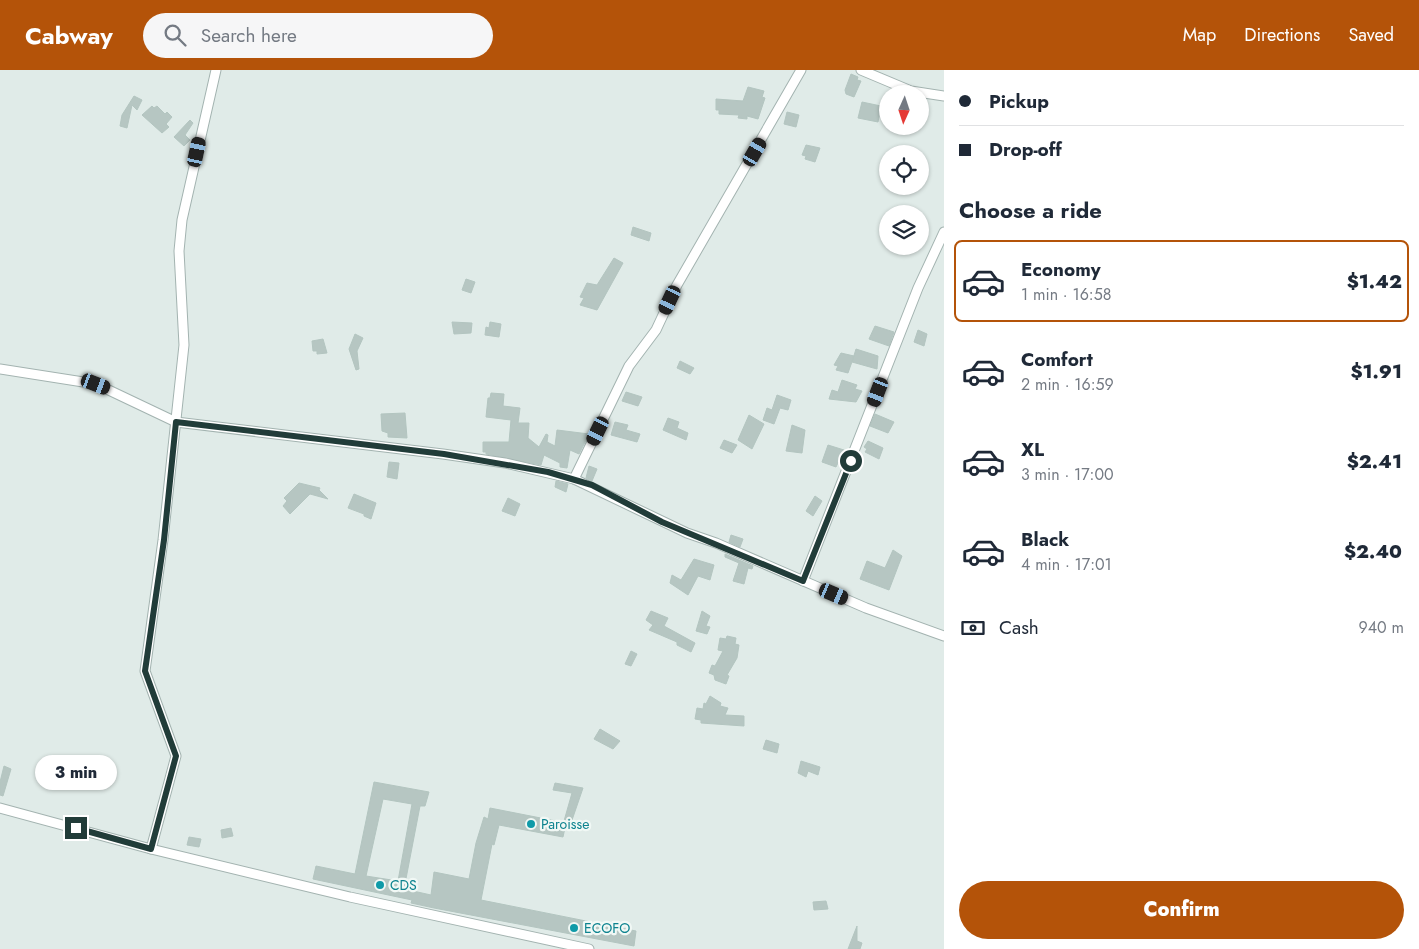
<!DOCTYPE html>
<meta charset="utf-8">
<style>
body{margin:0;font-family:Jost,sans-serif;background:#f6f6f7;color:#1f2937;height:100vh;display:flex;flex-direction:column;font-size:19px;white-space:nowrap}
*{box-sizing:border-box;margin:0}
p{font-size:16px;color:#747a83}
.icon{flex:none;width:28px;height:28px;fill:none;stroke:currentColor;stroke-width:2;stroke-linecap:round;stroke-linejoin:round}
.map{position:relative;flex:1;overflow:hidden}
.side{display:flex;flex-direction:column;background:#fff;width:475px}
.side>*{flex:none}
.hud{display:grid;align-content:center;height:110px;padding:0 15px;background:#fff}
.needle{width:32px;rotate:183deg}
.buttons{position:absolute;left:879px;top:15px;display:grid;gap:10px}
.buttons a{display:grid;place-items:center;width:50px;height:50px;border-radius:50%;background:#fff;box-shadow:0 1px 4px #0004;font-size:25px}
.end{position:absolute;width:22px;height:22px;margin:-11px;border:6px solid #213c39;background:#fff;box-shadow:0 0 0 2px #fff}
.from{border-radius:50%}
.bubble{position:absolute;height:35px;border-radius:18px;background:#fff;box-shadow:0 1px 4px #0004;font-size:16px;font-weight:800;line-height:35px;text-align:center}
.car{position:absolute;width:15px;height:30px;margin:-15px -8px;border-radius:6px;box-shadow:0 0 4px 1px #0007;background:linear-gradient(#222 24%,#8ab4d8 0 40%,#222 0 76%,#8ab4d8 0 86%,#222 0)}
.hud b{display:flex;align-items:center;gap:18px;height:48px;font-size:19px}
.hud b+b{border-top:1px solid #e0e1e3}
.hud i{width:12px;height:12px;background:#1f2937}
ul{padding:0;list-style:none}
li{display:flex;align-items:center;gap:15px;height:82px;margin:0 10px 8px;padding:0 5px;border:2px solid transparent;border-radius:8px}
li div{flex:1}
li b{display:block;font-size:19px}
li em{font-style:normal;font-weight:800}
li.current{border-color:#b45309}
li>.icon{width:45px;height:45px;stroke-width:1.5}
h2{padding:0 15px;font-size:22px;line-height:60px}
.pay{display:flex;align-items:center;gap:12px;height:55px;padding:0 15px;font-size:19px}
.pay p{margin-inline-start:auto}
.primary-button{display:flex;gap:10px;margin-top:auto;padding:10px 15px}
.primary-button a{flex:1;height:58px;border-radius:30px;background:#b45309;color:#fff;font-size:20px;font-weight:800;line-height:58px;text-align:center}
header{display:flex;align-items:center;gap:30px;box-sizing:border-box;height:70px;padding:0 25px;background:#b45309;color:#fff}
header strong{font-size:24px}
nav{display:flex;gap:28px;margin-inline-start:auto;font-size:18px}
.search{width:350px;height:45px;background:#f6f6f7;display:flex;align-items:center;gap:12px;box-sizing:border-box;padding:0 18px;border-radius:28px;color:#747a83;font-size:19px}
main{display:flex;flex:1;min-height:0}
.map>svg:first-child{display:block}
.building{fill:#b6c6c2;stroke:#b3c5c0;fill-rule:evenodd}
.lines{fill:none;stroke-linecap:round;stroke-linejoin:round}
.minor-casing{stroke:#a3b3b0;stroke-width:11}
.minor{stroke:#fff;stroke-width:9}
.route{stroke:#213c39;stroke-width:6}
.culture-dot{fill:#0f9aa8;stroke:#f1f8f5;stroke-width:2}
.labels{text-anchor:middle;stroke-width:4.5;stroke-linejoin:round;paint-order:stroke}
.culture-label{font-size:14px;fill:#0d838f;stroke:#f1f8f5;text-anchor:start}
</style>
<header>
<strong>Cabway</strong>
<div class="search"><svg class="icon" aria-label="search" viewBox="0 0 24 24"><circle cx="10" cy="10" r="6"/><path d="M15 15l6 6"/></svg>Search here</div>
<nav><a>Map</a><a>Directions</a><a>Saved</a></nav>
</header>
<main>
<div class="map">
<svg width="944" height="879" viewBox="0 0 944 879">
<rect width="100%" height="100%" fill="#e0ebe8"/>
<g class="building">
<polygon points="851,4 858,7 857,10 861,11 854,27 846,24 845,20"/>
<polygon points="748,17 764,21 762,27 765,28 758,49 747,46 747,49 738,48 739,45 719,44 719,40 716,40 716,29 743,31"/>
<polygon points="134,26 142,30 137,40 132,35 127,58 120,56 122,45"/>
<polygon points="862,32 881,36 878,52 858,48"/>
<polygon points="152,36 154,38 157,36 165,44 167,42 172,47 166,54 169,57 162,63 142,45"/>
<polygon points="787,42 799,45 796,57 784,54"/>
<polygon points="190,50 193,53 185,65 190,70 184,76 174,67"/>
<polygon points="806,75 820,78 815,92 805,89 806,86 802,85"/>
<polygon points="633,157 651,163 649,171 631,165"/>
<polygon points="614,188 623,193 597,240 580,235 584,228 580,227 587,213 597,215"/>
<polygon points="466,209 475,212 471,223 462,220"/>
<polygon points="452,252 472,253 471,263 454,264"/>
<polygon points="490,252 501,254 499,267 485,265 486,257 489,258"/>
<polygon points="875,256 894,262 889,276 869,269"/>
<polygon points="918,260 927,264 924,276 914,272"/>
<polygon points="355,264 363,268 357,281 359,299 356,300 349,279"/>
<polygon points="323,269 327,283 317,284 317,281 313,281 312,271"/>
<polygon points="856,279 878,286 877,299 852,292"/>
<polygon points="841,283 854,286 848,303 836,300 838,296 834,295"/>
<polygon points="680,291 694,298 690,304 677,298"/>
<polygon points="842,310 857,315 855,319 862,321 856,332 829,329 832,320 838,322"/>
<polygon points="626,322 642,327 638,336 622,331"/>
<polygon points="491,323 504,324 503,336 520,338 518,353 529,353 528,368 539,377 546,364 548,365 547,372 555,376 557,360 589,364 579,384 570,380 567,398 560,397 560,393 544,385 541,395 486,384 486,382 483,382 483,372 509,372 511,350 486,347 488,328 490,328"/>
<polygon points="777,325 791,330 788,340 780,338 774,354 763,350 767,338 772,340"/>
<polygon points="405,343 407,368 388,367 388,363 382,361 381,344"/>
<polygon points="875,344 894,352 888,363 870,356"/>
<polygon points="749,345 764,354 752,379 738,370"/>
<polygon points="668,348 679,352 677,358 688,363 686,370 663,360"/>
<polygon points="615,352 628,355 626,360 640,364 637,372 611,365"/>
<polygon points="792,355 805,360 802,383 786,381"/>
<polygon points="724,370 737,375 732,383 720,378"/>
<polygon points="868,371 883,378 879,389 865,382 867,379 864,377"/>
<polygon points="828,375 844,380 836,397 822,392"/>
<polygon points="389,392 399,393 397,409 387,407"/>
<polygon points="589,396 597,399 592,411 586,408"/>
<polygon points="556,411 568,414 566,422 555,417"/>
<polygon points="299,413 320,418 319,420 328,429 310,424 290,444 283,436 287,431 284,428"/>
<polygon points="354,424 376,433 371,449 364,446 364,444 348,438"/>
<polygon points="815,426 822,431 813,446 806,441"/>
<polygon points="508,428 520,434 515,446 502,441"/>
<polygon points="731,465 743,469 740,477 729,472"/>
<polygon points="893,480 902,486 889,520 860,509 867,491 885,498"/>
<polygon points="725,484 753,496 752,499 748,498 744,514 733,511 739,493 725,487"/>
<polygon points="694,489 714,495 710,510 698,506 688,525 670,513 672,505 681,510"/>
<polygon points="651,541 668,548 664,556 695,573 691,582 677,575 677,572 649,560 653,555 646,550"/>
<polygon points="702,541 710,546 706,556 710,557 707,564 696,561"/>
<polygon points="727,566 736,568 735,574 739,575 737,588 727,605 729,606 726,614 715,610 714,605 709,603 712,595 715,596 723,581 718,580 720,568 726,569"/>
<polygon points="631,581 637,584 631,596 625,594"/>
<polygon points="710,626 721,633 720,636 728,638 725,645 744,646 744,656 701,653 701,650 695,649 697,638 703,639 704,633 706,634"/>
<polygon points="600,659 620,671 613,679 594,669"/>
<polygon points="766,670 779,674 777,683 763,679"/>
<polygon points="801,691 820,697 818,705 808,701 806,707 798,703"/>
<polygon points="4,696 11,699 3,726 0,725 0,712"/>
<path d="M374,712L429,722L425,736H420L404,819L431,825L434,802L469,809L476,773L484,747L488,749L490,738L566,753L563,767L499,755L494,775L492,774L481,830L636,861L634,876L434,838L411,833L412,830L313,809L316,796L355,804ZM383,729L412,734L398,811L366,806Z"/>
<polygon points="555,713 583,718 571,753 564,751 572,723 553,720"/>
<polygon points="231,758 233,766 222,768 221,760"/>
<polygon points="189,767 201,769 199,777 187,775"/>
<polygon points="826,831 828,839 814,840 813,832"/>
<polygon points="857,856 857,871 862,873 860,879 848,879"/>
</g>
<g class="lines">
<g class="minor-casing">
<g id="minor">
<polyline points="861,0 911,21 944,26"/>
<polyline points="0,299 96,314 176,352 443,384 505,393 574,409 687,463 716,473 866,538 944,566"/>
<polyline points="574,409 629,296 656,260 677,215 801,0"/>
<polyline points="803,511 918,218 944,162"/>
<polyline points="0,738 151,779 350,827 589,879"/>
<polyline points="151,779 176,686 145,601 163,470 184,275 179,181 182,150 216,0"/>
</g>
</g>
<use href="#minor" class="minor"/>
</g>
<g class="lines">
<polyline class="route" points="76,758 151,779 176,686 145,601 164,470 176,352 444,384 548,402 592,415 662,452 803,511 851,391"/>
</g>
<g class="culture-dot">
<circle cx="531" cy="754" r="5"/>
<circle cx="380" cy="815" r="5"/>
<circle cx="574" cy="858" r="5"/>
</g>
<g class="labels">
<g class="culture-label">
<text x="541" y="759">Paroisse</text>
<text x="390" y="820">CDS</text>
<text x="584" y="863">ECOFO</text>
</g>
</g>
</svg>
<div class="buttons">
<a><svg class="needle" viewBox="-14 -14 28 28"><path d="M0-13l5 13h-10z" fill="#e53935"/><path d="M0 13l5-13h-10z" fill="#747a83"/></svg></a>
<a><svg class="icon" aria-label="locate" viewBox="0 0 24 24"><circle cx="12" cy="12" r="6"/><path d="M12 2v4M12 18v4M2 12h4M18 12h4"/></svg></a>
<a><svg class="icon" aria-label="layers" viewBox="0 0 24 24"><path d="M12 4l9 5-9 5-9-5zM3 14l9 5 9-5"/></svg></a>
</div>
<i class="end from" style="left:851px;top:391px"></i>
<i class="end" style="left:76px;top:758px"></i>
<div class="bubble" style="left:35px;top:685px;width:82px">3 min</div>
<i class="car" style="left:197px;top:82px;rotate:12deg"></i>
<i class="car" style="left:755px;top:82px;rotate:30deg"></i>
<i class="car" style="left:670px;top:230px;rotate:205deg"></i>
<i class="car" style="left:96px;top:314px;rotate:111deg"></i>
<i class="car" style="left:878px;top:322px;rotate:201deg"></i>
<i class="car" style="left:598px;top:361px;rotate:206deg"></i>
<i class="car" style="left:834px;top:524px;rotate:113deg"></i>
</div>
<section class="side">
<div class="hud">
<b><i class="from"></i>Pickup</b>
<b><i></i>Drop-off</b>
</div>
<h2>Choose a ride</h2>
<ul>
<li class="current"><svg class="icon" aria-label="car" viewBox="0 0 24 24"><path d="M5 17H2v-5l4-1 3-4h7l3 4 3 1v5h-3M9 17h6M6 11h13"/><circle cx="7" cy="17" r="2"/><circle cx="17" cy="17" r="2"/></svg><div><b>Economy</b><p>1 min · 16:58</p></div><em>$1.42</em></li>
<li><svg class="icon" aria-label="car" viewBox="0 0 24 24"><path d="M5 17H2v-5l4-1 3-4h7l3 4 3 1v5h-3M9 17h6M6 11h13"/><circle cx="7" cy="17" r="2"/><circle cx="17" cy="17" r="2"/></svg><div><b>Comfort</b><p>2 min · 16:59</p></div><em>$1.91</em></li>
<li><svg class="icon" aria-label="car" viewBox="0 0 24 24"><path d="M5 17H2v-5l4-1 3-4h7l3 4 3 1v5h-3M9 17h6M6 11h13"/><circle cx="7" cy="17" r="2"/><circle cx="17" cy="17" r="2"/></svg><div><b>XL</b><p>3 min · 17:00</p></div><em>$2.41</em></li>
<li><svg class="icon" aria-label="car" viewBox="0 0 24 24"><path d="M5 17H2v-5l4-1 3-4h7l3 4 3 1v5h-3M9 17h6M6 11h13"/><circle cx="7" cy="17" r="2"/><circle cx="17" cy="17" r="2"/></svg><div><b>Black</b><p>4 min · 17:01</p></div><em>$2.40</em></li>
</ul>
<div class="pay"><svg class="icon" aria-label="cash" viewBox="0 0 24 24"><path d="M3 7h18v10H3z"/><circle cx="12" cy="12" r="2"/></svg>Cash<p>940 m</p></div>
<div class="primary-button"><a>Confirm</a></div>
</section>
</main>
